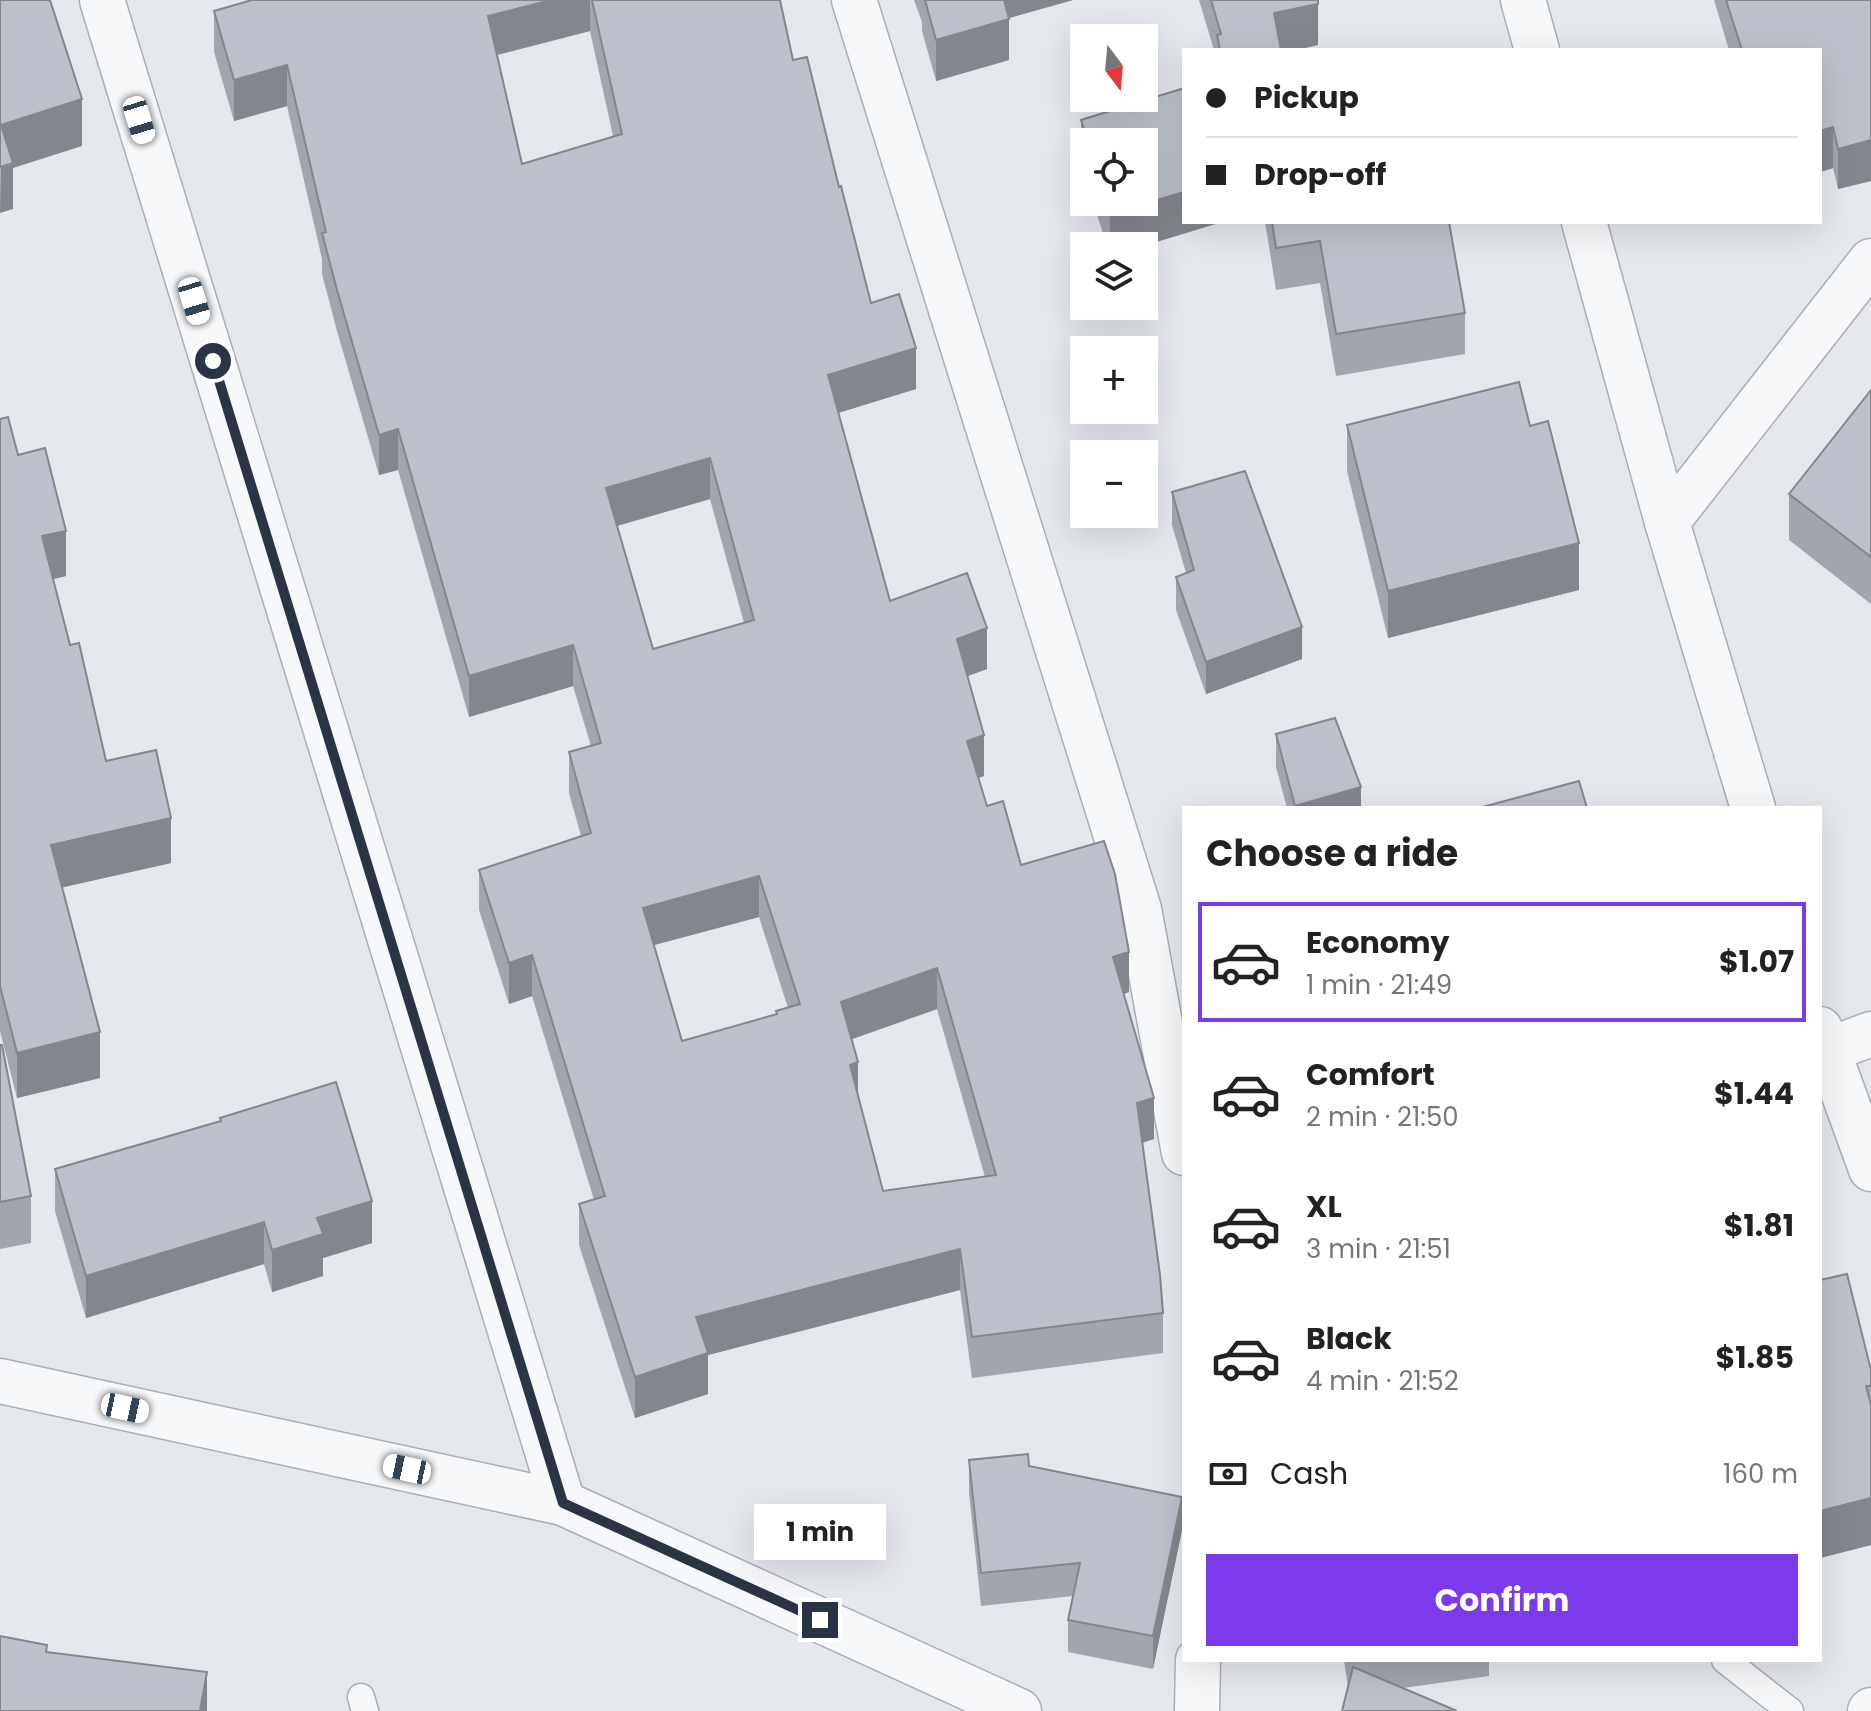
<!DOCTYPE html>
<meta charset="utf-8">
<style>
body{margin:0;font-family:Poppins,sans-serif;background:#f2f2f2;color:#222;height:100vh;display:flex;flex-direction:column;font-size:30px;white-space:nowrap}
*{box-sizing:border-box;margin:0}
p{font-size:26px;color:#767676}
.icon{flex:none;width:44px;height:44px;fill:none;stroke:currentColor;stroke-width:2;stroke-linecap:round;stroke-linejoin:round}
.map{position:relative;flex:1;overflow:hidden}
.details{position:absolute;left:1182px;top:806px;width:640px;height:856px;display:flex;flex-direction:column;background:#fff;border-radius:0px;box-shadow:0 8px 32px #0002}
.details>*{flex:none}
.banner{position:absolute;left:1182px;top:48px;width:640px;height:176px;border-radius:0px;box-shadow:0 8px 32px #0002;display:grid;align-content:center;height:176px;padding:0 24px;background:#fff}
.needle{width:52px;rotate:164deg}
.tools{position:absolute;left:1070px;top:24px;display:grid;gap:16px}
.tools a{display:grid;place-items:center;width:88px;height:88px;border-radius:0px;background:#fff;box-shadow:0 8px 32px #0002;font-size:40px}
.end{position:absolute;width:36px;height:36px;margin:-18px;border:10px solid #2b3445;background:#fff;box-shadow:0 0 0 4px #fff}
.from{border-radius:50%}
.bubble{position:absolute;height:56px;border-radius:0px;background:#fff;box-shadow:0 8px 32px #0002;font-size:26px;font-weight:700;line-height:56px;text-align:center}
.car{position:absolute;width:24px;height:48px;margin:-24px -12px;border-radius:10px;box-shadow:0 0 6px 2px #0007;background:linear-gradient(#fff 24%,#345 0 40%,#fff 0 76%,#345 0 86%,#fff 0)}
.banner b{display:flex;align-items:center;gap:28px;height:76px;font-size:30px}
.banner b+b{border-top:2px solid #e0e0e0}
.banner i{width:20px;height:20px;background:#222}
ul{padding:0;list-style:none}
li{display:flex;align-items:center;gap:24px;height:120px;margin:0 16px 12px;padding:0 8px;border:4px solid transparent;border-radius:0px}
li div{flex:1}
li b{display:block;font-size:30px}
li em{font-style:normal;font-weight:700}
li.active{border-color:#7c3aed}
li>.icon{width:72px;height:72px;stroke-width:1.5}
h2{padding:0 24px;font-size:36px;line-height:96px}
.pay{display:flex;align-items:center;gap:20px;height:88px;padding:0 24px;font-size:30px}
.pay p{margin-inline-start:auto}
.cta{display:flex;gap:16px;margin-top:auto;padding:16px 24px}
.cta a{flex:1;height:92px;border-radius:0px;background:#7c3aed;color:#fff;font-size:32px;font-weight:700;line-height:92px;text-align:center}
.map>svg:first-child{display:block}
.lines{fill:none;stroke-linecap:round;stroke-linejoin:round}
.lane-casing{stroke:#a9aeb7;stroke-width:29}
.street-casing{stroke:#a9aeb7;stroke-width:47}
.lane{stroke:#f7f8fa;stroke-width:26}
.street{stroke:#f7f8fa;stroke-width:44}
.wall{fill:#a1a5ae;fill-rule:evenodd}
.shaded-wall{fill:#83868d}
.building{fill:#bbc0ca;stroke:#83868d;stroke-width:2;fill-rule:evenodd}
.route{stroke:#2b3445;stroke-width:10}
</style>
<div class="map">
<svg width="1871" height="1711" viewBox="0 0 1871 1711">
<rect width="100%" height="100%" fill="#e4e7ec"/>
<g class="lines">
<g class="lane-casing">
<g id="lane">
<polyline points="1725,1660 1790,1711"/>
<polyline points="361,1697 365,1711"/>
</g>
</g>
<g class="street-casing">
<g id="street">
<polyline points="102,0 563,1503"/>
<polyline points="854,0 1139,909 1184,1153"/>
<polyline points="1523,0 1537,50"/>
<polyline points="1584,222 1667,522 1753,808"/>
<polyline points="1667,522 1871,261"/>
<polyline points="1820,1029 1871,1169"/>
<polyline points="1826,1051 1871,1034"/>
<polyline points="0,1381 563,1503 1019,1711"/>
<polyline points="1197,1711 1198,1660"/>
<polyline points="1870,1711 1871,1710"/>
</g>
</g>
<use href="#lane" class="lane"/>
<use href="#street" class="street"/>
</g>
<g class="wall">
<path d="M252,0H780L793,60L839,187L871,303L916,389L838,413L890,601L987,669L967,676L984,776L978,778L987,806L1021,865L1129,992L1124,994L1154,1139L1142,1143L1163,1313V1353L972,1378L960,1290L708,1355V1394L635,1418L579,1245V1204L594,1200L532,996L509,1004L479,910V870L581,836L569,793V752L591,746L573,686L469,717L398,470L379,475L337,331L322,274V259L287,106L234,121L214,52V11ZM590,31L613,136L522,164L497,55ZM710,499L744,623L653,649L617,526ZM759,917L788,1008L776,1011V1014L682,1041L654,945ZM937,1009L985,1177L883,1191L858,1098L852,1039Z"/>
<polygon points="914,0 1073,0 1009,18 1009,60 936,81 922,31 922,22"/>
<polygon points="1199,0 1318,0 1318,45 1296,50 1214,50"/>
<polygon points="1714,0 1871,0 1871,181 1838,189 1833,168 1820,172 1820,50 1729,50"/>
<polygon points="1184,88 1184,222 1222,222 1143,246 1107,246 1093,202 1144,202 1144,142 1084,142 1084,171 1081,161 1081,120"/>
<polygon points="1265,222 1449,222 1465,313 1465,354 1336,376 1320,283 1276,290"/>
<polygon points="1871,390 1871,604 1789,540 1789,494"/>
<polygon points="0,419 18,455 66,576 53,579 70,645 106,761 171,863 62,887 100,1078 17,1098 0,1031"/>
<polygon points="1347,425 1530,426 1579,590 1388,638 1347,471"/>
<polygon points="1172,492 1302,659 1206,694 1176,610 1176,577 1186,573 1172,525"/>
<polygon points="1276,734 1361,808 1287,808 1276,767"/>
<polygon points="0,1045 31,1196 31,1243 0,1249"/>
<polygon points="220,1118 372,1243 323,1258 323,1276 272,1292 264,1264 86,1318 55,1211 55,1169 220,1122"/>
<polygon points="1820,1280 1871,1370 1871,1545 1820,1558"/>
<polygon points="969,1460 1029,1466 1182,1530 1153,1669 1068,1652 1068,1620 1073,1596 981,1606 969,1493"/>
<polygon points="1344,1660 1489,1660 1489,1676 1403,1688 1348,1687"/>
</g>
<g class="shaded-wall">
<polygon points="551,0 590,0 590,31 488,57 488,16"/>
<polygon points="998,0 1073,0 998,21"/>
<polygon points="1318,4 1318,45 1296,50 1274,50 1274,13"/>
<polygon points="1009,19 1009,60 936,81 936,40"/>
<polygon points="287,65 287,106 234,121 234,80"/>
<polygon points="82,99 82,146 13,168 13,209 0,213 1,125"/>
<polygon points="1833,127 1833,168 1820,172 1820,131"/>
<polygon points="1871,140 1871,181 1838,189 1838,149"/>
<polygon points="1184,192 1184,222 1222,222 1143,246 1110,246 1110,214"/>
<polygon points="916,348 916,389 828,416 828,375"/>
<polygon points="398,429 398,470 379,475 379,435"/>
<polygon points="710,458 710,499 606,529 606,488"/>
<polygon points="66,531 66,576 42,582 42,536"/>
<polygon points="1579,543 1579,590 1388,638 1388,591"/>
<polygon points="1302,627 1302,659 1206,694 1206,662"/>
<polygon points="987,628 987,669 957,680 957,639"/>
<polygon points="573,645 573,686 469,717 469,676"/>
<polygon points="984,735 984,776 967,782 967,741"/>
<polygon points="1361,787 1361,808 1295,808 1295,806"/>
<polygon points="171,818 171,863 51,890 51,845"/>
<polygon points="759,876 759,917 643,948 643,908"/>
<polygon points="1129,952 1129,992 1113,997 1113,957"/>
<polygon points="532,955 532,996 509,1004 509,963"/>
<polygon points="937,968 937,1009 841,1043 841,1002"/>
<polygon points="100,1032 100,1078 17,1098 17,1053"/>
<polygon points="858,1062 858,1103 850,1065"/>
<polygon points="1154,1098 1154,1139 1137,1144 1137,1103"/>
<polygon points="372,1201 372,1243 323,1258 323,1276 272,1292 272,1250 317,1218"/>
<polygon points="264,1222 264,1264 86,1318 86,1276"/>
<polygon points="960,1249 960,1290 708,1355 708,1394 635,1418 635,1377 696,1317"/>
<polygon points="1182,1497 1182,1530 1153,1669 1153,1636"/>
<polygon points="1871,1498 1871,1545 1820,1558 1820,1511"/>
<polygon points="207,1672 207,1711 200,1711"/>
</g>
<g class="building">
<polygon points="0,0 50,0 82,99 1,125 13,163 0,167"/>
<path d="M252,0H551L488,16L522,164L622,134L592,0H780L793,60L807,57L839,187L841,186L871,303L899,294L916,348L828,375L890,601L967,573L987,628L957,639L984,735L967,741L987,806L1003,801L1021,865L1104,841L1115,874L1129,952L1113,957L1154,1098L1137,1103L1160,1275L1163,1313L972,1337L960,1249L696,1317L708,1353L635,1377L579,1204L605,1196L532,955L509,963L479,870L591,833L569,752L601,743L573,645L469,676L398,429L379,435L337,290L322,233L326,232L287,65L234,80L214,11ZM710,458L754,620L653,649L606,488ZM759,876L800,1004L776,1011L777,1014L682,1041L643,908ZM937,968L996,1175L883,1191L850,1065L858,1062L841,1002Z"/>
<polygon points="925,0 1004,0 1009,19 936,40"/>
<polygon points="1211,0 1318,0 1318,4 1274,13 1281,50 1220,50 1217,35 1221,34"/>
<polygon points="1726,0 1871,0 1871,140 1838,149 1833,127 1820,131 1820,50 1742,50"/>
<polygon points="1184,88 1184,192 1110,214 1106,202 1144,202 1144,142 1088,142 1081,120"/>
<polygon points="1272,222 1449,222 1465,313 1336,334 1320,241 1276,248"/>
<polygon points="1519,382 1530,426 1548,421 1579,543 1388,591 1347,425"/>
<polygon points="1871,390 1871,557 1789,494"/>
<polygon points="8,417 18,455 45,448 66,531 42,536 70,645 79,643 106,761 156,750 171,818 51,845 100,1032 17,1053 0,986 0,419"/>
<polygon points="1245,471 1302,627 1206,662 1176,577 1194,570 1172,492"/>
<polygon points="1335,718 1361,787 1295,806 1276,734"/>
<polygon points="1579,781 1587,808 1479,808"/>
<polygon points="0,1045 2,1045 31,1196 0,1202"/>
<polygon points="336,1082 372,1201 317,1218 323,1234 272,1250 264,1222 86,1276 55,1169 221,1121 220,1118"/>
<polygon points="1847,1274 1871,1370 1871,1386 1866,1386 1871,1405 1871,1498 1820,1511 1820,1280"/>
<polygon points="1028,1454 1029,1466 1182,1497 1153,1636 1068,1620 1080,1563 981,1573 969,1460"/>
<polygon points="0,1636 47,1645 46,1652 207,1672 200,1711 0,1711"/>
<polygon points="1353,1667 1457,1711 1342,1711"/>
</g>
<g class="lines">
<polyline class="route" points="213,361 563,1503 820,1620"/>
</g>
</svg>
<div class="tools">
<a><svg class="needle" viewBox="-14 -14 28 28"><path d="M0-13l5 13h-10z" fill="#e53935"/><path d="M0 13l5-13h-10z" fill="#767676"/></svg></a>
<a><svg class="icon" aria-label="locate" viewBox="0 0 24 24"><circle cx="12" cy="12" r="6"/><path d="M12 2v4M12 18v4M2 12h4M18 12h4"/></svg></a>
<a><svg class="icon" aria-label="layers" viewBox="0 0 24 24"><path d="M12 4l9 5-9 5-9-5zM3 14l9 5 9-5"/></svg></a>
<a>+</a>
<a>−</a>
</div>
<i class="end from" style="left:213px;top:361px"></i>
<i class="end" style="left:820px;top:1620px"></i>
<div class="bubble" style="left:754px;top:1504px;width:132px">1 min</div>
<i class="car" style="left:139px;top:120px;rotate:163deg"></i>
<i class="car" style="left:194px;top:301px;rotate:163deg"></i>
<i class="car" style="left:125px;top:1408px;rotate:102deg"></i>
<i class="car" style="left:407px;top:1469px;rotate:282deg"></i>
<div class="banner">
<b><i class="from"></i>Pickup</b>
<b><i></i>Drop-off</b>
</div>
<section class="details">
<h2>Choose a ride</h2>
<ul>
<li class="active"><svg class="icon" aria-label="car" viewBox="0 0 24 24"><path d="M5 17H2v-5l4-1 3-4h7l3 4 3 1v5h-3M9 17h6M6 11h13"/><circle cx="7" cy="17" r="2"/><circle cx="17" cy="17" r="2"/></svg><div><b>Economy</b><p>1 min · 21:49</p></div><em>$1.07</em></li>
<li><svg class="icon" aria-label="car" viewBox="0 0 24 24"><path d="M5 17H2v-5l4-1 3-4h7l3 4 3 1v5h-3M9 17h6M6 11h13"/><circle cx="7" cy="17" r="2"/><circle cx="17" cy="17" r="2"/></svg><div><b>Comfort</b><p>2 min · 21:50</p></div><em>$1.44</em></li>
<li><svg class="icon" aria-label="car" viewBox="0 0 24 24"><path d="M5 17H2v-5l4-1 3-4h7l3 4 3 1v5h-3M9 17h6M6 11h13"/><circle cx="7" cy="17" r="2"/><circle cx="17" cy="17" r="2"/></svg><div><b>XL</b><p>3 min · 21:51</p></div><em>$1.81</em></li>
<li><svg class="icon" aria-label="car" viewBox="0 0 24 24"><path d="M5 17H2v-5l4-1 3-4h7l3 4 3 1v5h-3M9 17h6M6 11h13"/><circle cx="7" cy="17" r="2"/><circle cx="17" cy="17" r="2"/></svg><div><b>Black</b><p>4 min · 21:52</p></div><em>$1.85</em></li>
</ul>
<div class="pay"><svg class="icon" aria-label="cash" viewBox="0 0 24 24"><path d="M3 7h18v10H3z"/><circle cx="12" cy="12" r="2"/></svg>Cash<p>160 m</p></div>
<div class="cta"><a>Confirm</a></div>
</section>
</div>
